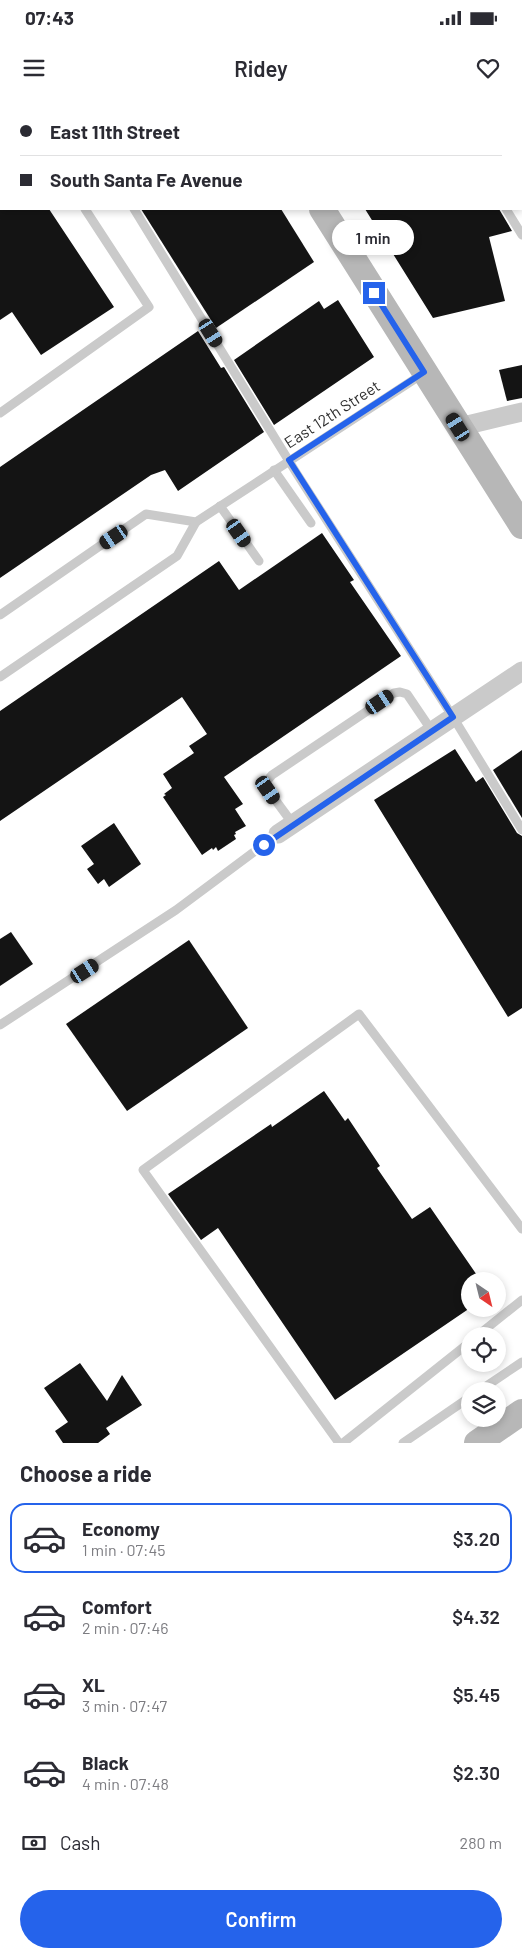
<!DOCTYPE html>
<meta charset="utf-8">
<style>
body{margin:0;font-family:Barlow,sans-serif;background:#f7f7f7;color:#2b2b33;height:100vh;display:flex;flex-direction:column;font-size:19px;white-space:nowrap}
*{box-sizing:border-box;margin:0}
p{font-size:16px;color:#7c7c81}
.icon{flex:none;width:28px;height:28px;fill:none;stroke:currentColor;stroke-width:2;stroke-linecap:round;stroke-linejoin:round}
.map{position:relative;height:1343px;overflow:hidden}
.details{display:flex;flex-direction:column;background:#fff;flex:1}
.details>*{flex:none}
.hud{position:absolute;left:0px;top:0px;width:522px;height:110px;box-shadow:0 2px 8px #0003;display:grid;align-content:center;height:110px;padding:0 20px;background:#fff}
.needle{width:32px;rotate:145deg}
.controls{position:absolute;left:461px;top:1172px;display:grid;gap:10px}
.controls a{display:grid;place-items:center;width:45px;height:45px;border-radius:50%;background:#fff;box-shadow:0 2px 8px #0003;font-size:25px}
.end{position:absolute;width:22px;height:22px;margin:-11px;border:6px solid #2563eb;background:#fff;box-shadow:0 0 0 2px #fff}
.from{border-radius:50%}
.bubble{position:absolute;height:35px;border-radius:18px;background:#fff;box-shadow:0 2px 8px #0003;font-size:16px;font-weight:600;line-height:35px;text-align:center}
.car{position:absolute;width:15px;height:30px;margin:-15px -8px;border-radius:6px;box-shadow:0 0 4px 1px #0007;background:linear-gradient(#222 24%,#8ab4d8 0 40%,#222 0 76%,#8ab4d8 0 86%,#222 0)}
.hud b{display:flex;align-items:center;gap:18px;height:48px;font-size:19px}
.hud b+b{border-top:1px solid #e1e1e2}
.hud i{width:12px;height:12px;background:#2b2b33}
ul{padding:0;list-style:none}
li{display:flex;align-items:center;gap:15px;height:70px;margin:0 10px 8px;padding:0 10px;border:2px solid transparent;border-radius:15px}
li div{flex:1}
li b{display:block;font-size:19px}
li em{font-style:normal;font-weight:600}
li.current{border-color:#2563eb}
li>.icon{width:45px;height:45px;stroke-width:1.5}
h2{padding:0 20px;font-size:22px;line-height:60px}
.pay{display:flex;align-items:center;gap:12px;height:55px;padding:0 20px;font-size:19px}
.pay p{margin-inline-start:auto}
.action{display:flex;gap:10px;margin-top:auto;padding:10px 20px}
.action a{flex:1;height:58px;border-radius:30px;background:#2563eb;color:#fff;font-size:20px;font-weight:600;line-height:58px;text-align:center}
.status{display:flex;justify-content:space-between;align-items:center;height:35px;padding:0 25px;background:#fff;direction:ltr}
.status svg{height:14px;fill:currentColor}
header{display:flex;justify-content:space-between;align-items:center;height:65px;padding:0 20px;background:#fff;font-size:22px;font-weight:600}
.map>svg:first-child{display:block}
.building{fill:#141414}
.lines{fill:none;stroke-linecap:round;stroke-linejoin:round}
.lane{stroke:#cacaca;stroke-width:9}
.street{stroke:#cacaca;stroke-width:19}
.secondary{stroke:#b7b7b7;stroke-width:26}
.route{stroke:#2563eb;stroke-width:6}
.labels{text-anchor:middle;stroke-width:5;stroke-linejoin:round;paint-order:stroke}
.street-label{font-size:16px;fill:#2d2d2d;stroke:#fff}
</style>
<div class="status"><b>07:43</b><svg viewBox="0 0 49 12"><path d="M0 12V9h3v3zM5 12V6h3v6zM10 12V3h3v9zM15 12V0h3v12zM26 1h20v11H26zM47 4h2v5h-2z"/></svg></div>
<header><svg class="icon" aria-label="menu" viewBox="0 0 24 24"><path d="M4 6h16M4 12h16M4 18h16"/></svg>Ridey<svg class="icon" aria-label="heart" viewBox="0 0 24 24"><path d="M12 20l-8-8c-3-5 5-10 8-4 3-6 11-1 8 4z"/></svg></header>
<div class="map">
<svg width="522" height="1343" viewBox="0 0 522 1343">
<rect width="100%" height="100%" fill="#fff"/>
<g class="building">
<polygon points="0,109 49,109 114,207 41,255 12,212 0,220"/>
<polygon points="141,109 281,109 314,162 216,228"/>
<polygon points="365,109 499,109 512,131 489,137 505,201 433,218"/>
<polygon points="338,200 374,257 274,325 234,260 319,201 324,209"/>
<polygon points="198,231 221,268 224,267 264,332 178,391 165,370 151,375 0,478 0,367"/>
<polygon points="522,265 522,298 507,301 499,270"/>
<polygon points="322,433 354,480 350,482 401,556 224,677 243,704 235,709 246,726 235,732 236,734 234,735 236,739 218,751 216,747 213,750 212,748 202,755 163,697 166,695 164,694 172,688 163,674 194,653 189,646 207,634 182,597 0,721 0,611 219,461 239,490"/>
<polygon points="455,649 476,682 483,677 517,733 522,736 522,908 508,917 374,700"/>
<polygon points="522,650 522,718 493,670"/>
<polygon points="114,723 141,764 109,787 104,779 98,784 87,769 94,764 81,746"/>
<polygon points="11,832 33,864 0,886 0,839"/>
<polygon points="189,840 248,928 127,1011 66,924"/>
<polygon points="324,991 345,1021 348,1018 380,1066 377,1068 412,1119 430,1107 481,1181 470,1181 470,1191 463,1196 470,1208 335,1300 218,1128 201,1140 168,1094 271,1024 272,1027"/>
<polygon points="80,1263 107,1301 122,1275 142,1305 106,1328 110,1334 98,1343 63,1343 55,1331 68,1322 44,1288"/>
</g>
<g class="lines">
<g class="lane">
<polyline points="15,0 16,1"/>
<polyline points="66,0 67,1"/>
<polyline points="438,0 439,1"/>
<polyline points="521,75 522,74"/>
<polyline points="134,109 297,374 453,617 522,730"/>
<polyline points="506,109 522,135"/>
<polyline points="0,313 149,207 85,109"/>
<polyline points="274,370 311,423"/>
<polyline points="220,406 259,461"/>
<polyline points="0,515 146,414 196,422 424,273"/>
<polyline points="0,577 177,456 196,422"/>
<polyline points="293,724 268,690 266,682 272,675 394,593 400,592 407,594 432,631"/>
<polyline points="0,925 176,810 278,734"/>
<polyline points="477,1236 522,1200"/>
<polyline points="479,1291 522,1262"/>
<polyline points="339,1343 143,1070 359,914 522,1129"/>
<polyline points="343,1343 470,1242"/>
<polyline points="403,1343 470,1297"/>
</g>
<g class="street">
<polyline points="236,1 238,0"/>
<polyline points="459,327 522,312"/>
<polyline points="278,734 522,571"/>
</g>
<g class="secondary">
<polyline points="257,0 257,1"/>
<polyline points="322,109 522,426"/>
<polyline points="477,1343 522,1312"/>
</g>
</g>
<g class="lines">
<polyline class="route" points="264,745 453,617 289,360 424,272 374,193"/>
</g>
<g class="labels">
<g class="street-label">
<text transform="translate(332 314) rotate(-33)" y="6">East 12th Street</text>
</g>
</g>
</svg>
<div class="controls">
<a><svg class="needle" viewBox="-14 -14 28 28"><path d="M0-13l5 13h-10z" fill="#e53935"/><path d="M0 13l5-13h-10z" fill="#7c7c81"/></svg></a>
<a><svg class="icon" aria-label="locate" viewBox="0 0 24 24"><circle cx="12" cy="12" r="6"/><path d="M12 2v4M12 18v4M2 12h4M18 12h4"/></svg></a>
<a><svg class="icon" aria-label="layers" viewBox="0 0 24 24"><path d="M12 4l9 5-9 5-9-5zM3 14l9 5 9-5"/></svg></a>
</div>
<i class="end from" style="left:264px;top:745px"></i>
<i class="end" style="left:374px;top:193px"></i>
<div class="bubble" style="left:332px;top:120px;width:82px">1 min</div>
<i class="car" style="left:211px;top:233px;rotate:148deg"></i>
<i class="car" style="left:458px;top:327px;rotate:328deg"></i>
<i class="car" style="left:239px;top:433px;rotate:145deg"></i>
<i class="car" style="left:114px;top:437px;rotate:236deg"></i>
<i class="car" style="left:380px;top:602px;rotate:56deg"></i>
<i class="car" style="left:268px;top:690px;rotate:145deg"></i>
<i class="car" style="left:85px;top:871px;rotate:57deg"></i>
<div class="hud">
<b><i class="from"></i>East 11th Street</b>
<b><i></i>South Santa Fe Avenue</b>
</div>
</div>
<section class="details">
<h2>Choose a ride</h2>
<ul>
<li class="current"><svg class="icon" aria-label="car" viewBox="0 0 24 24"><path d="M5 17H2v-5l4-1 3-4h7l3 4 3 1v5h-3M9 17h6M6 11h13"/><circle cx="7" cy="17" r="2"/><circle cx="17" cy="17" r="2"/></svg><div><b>Economy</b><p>1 min · 07:45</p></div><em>$3.20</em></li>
<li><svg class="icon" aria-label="car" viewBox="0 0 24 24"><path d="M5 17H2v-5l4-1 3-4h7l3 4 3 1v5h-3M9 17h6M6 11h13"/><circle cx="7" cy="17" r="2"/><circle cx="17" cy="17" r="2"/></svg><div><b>Comfort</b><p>2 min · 07:46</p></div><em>$4.32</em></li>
<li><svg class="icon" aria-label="car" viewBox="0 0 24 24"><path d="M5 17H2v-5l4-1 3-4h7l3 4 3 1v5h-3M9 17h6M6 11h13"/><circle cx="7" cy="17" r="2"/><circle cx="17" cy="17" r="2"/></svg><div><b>XL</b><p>3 min · 07:47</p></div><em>$5.45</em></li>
<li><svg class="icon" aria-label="car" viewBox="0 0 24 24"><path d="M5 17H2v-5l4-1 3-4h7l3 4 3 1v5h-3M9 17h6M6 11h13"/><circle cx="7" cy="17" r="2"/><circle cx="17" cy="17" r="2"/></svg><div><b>Black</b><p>4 min · 07:48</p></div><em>$2.30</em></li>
</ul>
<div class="pay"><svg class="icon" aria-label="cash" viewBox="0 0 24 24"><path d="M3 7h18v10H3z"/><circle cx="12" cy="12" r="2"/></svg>Cash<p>280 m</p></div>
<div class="action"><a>Confirm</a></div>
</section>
